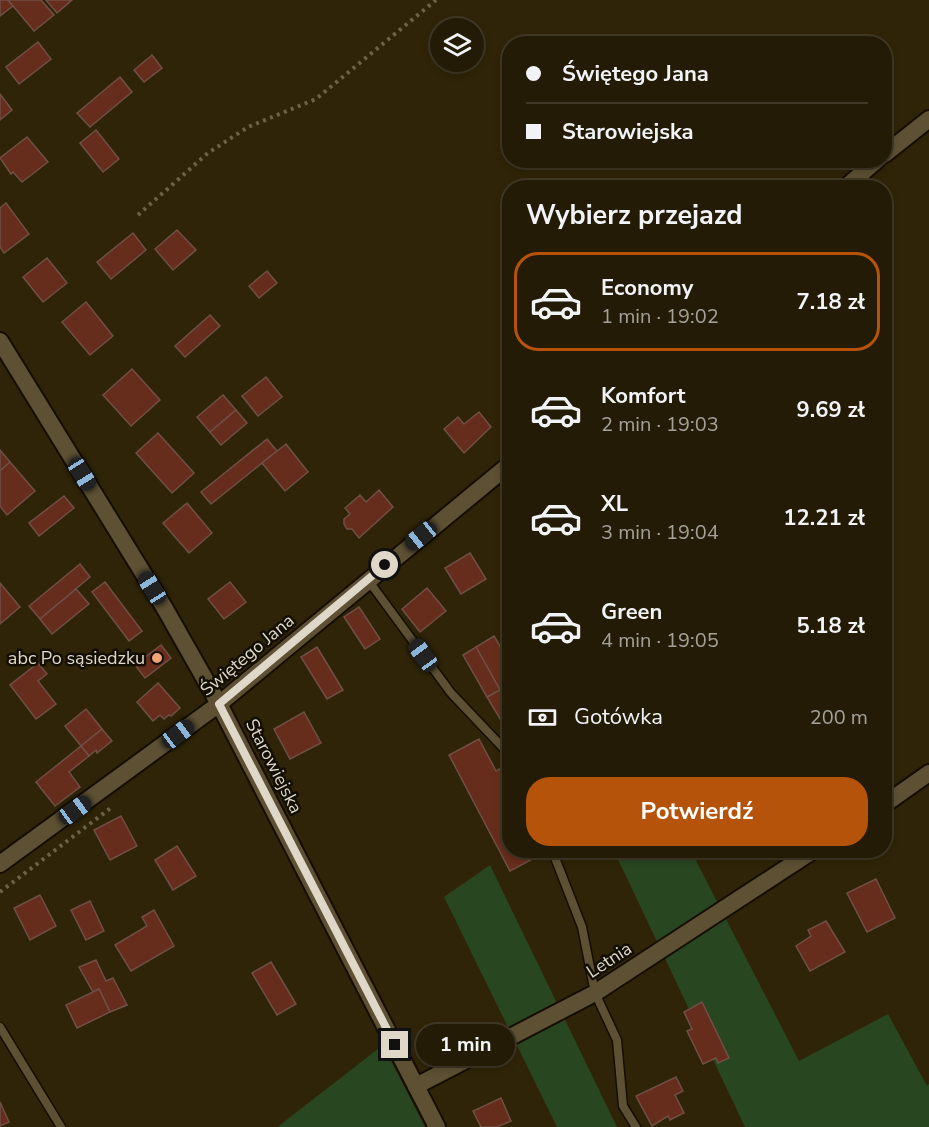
<!DOCTYPE html>
<html lang="pl">
<meta charset="utf-8">
<style>
body{margin:0;font-family:"Nunito Sans",sans-serif;background:#2b240f;color:#f1f3f6;height:100vh;display:flex;flex-direction:column;font-size:22px;white-space:nowrap}
*{box-sizing:border-box;margin:0}
p{font-size:20px;color:#a3a19a}
.icon{flex:none;width:33px;height:33px;fill:none;stroke:currentColor;stroke-width:2;stroke-linecap:round;stroke-linejoin:round}
.map{position:relative;flex:1;overflow:hidden}
.panel{position:absolute;left:502px;top:180px;width:390px;height:678px;display:flex;flex-direction:column;background:#231b05;border-radius:24px;box-shadow:0 3px 9px #0003,0 0 0 2px #403927}
.panel>*{flex:none}
.guide{position:absolute;left:502px;top:36px;width:390px;height:132px;border-radius:24px;box-shadow:0 3px 9px #0003,0 0 0 2px #403927;display:grid;align-content:center;height:132px;padding:0 24px;background:#231b05}
.controls{position:absolute;left:430px;top:18px;display:grid;gap:12px}
.controls a{display:grid;place-items:center;width:54px;height:54px;border-radius:50%;background:#231b05;box-shadow:0 3px 9px #0003,0 0 0 2px #403927;font-size:30px}
.end{position:absolute;width:27px;height:27px;margin:-14px;border:8px solid #dfd8c8;background:#111;box-shadow:0 0 0 3px #111}
.from{border-radius:50%}
.bubble{position:absolute;height:42px;border-radius:21px;background:#231b05;box-shadow:0 3px 9px #0003,0 0 0 2px #403927;font-size:20px;font-weight:700;line-height:42px;text-align:center}
.car{position:absolute;width:18px;height:36px;margin:-18px -9px;border-radius:8px;box-shadow:0 0 4px 2px #0007;background:linear-gradient(#222 24%,#8ab4d8 0 40%,#222 0 76%,#8ab4d8 0 86%,#222 0)}
.guide b{display:flex;align-items:center;gap:21px;height:57px;font-size:22px}
.guide b+b{border-top:2px solid #403927}
.guide i{width:15px;height:15px;background:#f1f3f6}
ul{padding:0;list-style:none}
li{display:flex;align-items:center;gap:18px;height:99px;margin:0 12px 9px;padding:0 12px;border:3px solid transparent;border-radius:24px}
li div{flex:1}
li b{display:block;font-size:22px}
li em{font-style:normal;font-weight:700}
li.active{border-color:#b45309}
li>.icon{width:54px;height:54px;stroke-width:1.5}
h2{padding:0 24px;font-size:27px;line-height:72px}
.pay{display:flex;align-items:center;gap:15px;height:66px;padding:0 24px;font-size:22px}
.pay p{margin-inline-start:auto}
.cta{display:flex;gap:12px;margin-top:auto;padding:12px 24px}
.cta a{flex:1;height:69px;border-radius:24px;background:#b45309;color:#fff;font-size:24px;font-weight:700;line-height:69px;text-align:center}
.map>svg:first-child{display:block}
.green{fill:#284620}
.building{fill:#662d1c;stroke:#6f4f46;stroke-width:1.5}
.lines{fill:none;stroke-linecap:round;stroke-linejoin:round}
.lane-casing{stroke:#150d00;stroke-width:11}
.street-casing{stroke:#150d00;stroke-width:20}
.path{stroke:#6c624a;stroke-width:4;stroke-dasharray:3 4.5;stroke-linecap:butt}
.lane{stroke:#5d5033;stroke-width:8}
.street{stroke:#5d5033;stroke-width:16}
.route{stroke:#dfd8c8;stroke-width:8}
.poi-dot{fill:#efa377;stroke:#130e04;stroke-width:2}
.labels{text-anchor:middle;stroke-width:5;stroke-linejoin:round;paint-order:stroke}
.street-label{font-size:18px;fill:#dfd8c8;stroke:#130e04}
.poi-label{font-size:18px;fill:#dfd8c8;stroke:#130e04;text-anchor:end}
</style>
<div class="map">
<svg width="929" height="1127" viewBox="0 0 929 1127">
<rect width="100%" height="100%" fill="#2f2407"/>
<g class="green">
<polygon points="614,851 691,851 799,1061 888,1014 927,1086 929,1084 929,1127 745,1127"/>
<polygon points="490,865 617,1127 557,1127 444,897"/>
<polygon points="383,1045 425,1127 278,1127 280,1125"/>
</g>
<g class="building">
<polygon points="0,0 8,0 13,6 0,16"/>
<polygon points="8,0 41,0 54,15 34,31"/>
<polygon points="46,0 72,0 57,13"/>
<polygon points="38,42 51,59 19,84 6,67"/>
<polygon points="152,55 162,68 144,82 134,70"/>
<polygon points="120,77 132,92 90,127 77,113"/>
<polygon points="0,94 12,110 0,120"/>
<polygon points="96,130 119,159 103,172 80,143"/>
<polygon points="27,137 48,162 22,182 13,172 11,174 0,158"/>
<polygon points="6,203 29,234 4,253 0,247 0,208"/>
<polygon points="177,230 196,250 173,270 155,249"/>
<polygon points="133,233 146,250 111,279 97,262"/>
<polygon points="47,258 67,283 43,302 23,277"/>
<polygon points="885,259 890,270 885,273"/>
<polygon points="267,271 277,283 259,298 249,286"/>
<polygon points="86,302 113,336 90,355 62,322"/>
<polygon points="210,315 220,326 185,357 175,346"/>
<polygon points="132,369 160,400 131,426 103,395"/>
<polygon points="266,377 282,397 258,416 242,396"/>
<polygon points="223,395 236,410 210,432 197,417"/>
<polygon points="236,410 247,423 221,445 210,432"/>
<polygon points="479,412 491,427 464,453 444,429 458,417 464,424"/>
<polygon points="158,433 194,473 172,493 136,453"/>
<polygon points="267,439 277,451 211,504 201,492"/>
<polygon points="286,444 308,472 285,491 262,463"/>
<polygon points="0,450 10,462 0,471"/>
<polygon points="10,462 35,491 7,515 0,506 0,471"/>
<polygon points="379,490 393,507 359,538 352,529 347,529 344,524 344,519 350,514 345,508 360,495 366,502"/>
<polygon points="64,496 74,508 39,536 29,523"/>
<polygon points="187,503 212,533 189,553 163,523"/>
<polygon points="470,553 486,579 461,594 445,568"/>
<polygon points="80,564 90,577 40,619 29,606"/>
<polygon points="105,582 142,631 129,641 92,592"/>
<polygon points="230,582 246,602 224,619 208,599"/>
<polygon points="0,583 20,607 0,624"/>
<polygon points="427,588 446,611 420,632 402,609"/>
<polygon points="76,589 89,604 52,634 40,619"/>
<polygon points="359,607 380,639 365,649 344,617"/>
<polygon points="494,636 510,663 510,684 500,690 476,647"/>
<polygon points="161,645 171,658 145,678 135,665"/>
<polygon points="317,647 343,690 327,699 301,657"/>
<polygon points="476,647 500,690 487,697 463,655"/>
<polygon points="38,663 47,674 38,681 56,704 36,719 10,685"/>
<polygon points="158,683 180,708 171,716 169,715 164,719 160,715 153,721 137,702"/>
<polygon points="500,690 510,706 510,724 505,727 487,697"/>
<polygon points="86,709 102,729 81,746 65,726"/>
<polygon points="304,712 321,743 290,759 274,729"/>
<polygon points="102,729 112,741 97,753 96,750 89,756 81,746"/>
<polygon points="479,739 496,771 505,766 510,775 510,850 537,850 540,855 510,871 449,755"/>
<polygon points="81,746 89,756 69,772 80,787 55,806 36,782"/>
<polygon points="121,816 137,846 110,860 94,830"/>
<polygon points="177,846 196,876 173,890 155,860"/>
<polygon points="876,879 895,918 867,932 847,893"/>
<polygon points="40,895 56,926 30,940 14,908"/>
<polygon points="90,901 104,931 86,940 71,910"/>
<polygon points="154,910 174,946 131,971 115,945 147,926 142,917"/>
<polygon points="826,921 845,952 810,971 796,946 811,936 808,930"/>
<polygon points="96,960 106,981 113,978 127,1005 110,1012 99,989 93,992 79,967"/>
<polygon points="271,962 296,1004 277,1015 252,973"/>
<polygon points="99,989 110,1012 77,1028 66,1005"/>
<polygon points="702,1002 729,1058 718,1063 716,1058 703,1064 687,1031 692,1029 684,1012"/>
<polygon points="676,1077 683,1091 675,1095 684,1113 670,1120 668,1116 652,1126 636,1096"/>
<polygon points="501,1098 511,1121 497,1127 481,1127 473,1111"/>
<polygon points="0,1102 9,1122 0,1126"/>
</g>
<g class="lines">
<g class="lane-casing">
<g id="lane">
<polyline points="368,580 451,693 508,753 510,758"/>
<polyline points="552,850 582,927 595,993 617,1040 623,1106 636,1127"/>
<polyline points="0,1027 61,1127"/>
</g>
</g>
<g class="street-casing">
<g id="street">
<polyline points="885,154 929,119"/>
<polyline points="845,188 877,160"/>
<polyline points="0,341 164,607 219,704 437,1127"/>
<polyline points="885,804 929,773"/>
<polyline points="0,864 219,704 510,464"/>
<polyline points="416,1086 595,993 814,850"/>
</g>
</g>
<g class="path">
<polyline points="138,215 208,153 248,127 316,99 436,0"/>
<polyline points="0,892 112,807"/>
</g>
<use href="#lane" class="lane"/>
<use href="#street" class="street"/>
</g>
<g class="lines">
<polyline class="route" points="385,565 219,704 395,1045"/>
</g>
<circle class="poi-dot" cx="157" cy="658" r="6"/>
<g class="labels">
<g class="street-label">
<text transform="translate(247 655) rotate(-40)" y="6">Świętego Jana</text>
<text transform="translate(274 766) rotate(63)" y="6">Starowiejska</text>
<text transform="translate(609 960) rotate(-33)" y="6">Letnia</text>
</g>
<g class="poi-label">
<text x="145" y="664">abc Po sąsiedzku</text>
</g>
</g>
</svg>
<div class="controls">
<a><svg class="icon" aria-label="layers" viewBox="0 0 24 24"><path d="M12 4l9 5-9 5-9-5zM3 14l9 5 9-5"/></svg></a>
</div>
<i class="end from" style="left:385px;top:565px"></i>
<i class="end" style="left:395px;top:1045px"></i>
<div class="bubble" style="left:416px;top:1024px;width:99px">1 min</div>
<i class="car" style="left:82px;top:474px;rotate:148deg"></i>
<i class="car" style="left:421px;top:536px;rotate:231deg"></i>
<i class="car" style="left:152px;top:588px;rotate:328deg"></i>
<i class="car" style="left:423px;top:655px;rotate:324deg"></i>
<i class="car" style="left:178px;top:734px;rotate:53deg"></i>
<i class="car" style="left:75px;top:810px;rotate:54deg"></i>
<div class="guide">
<b><i class="from"></i>Świętego Jana</b>
<b><i></i>Starowiejska</b>
</div>
<section class="panel">
<h2>Wybierz przejazd</h2>
<ul>
<li class="active"><svg class="icon" aria-label="car" viewBox="0 0 24 24"><path d="M5 17H2v-5l4-1 3-4h7l3 4 3 1v5h-3M9 17h6M6 11h13"/><circle cx="7" cy="17" r="2"/><circle cx="17" cy="17" r="2"/></svg><div><b>Economy</b><p>1 min · 19:02</p></div><em>7.18 zł</em></li>
<li><svg class="icon" aria-label="car" viewBox="0 0 24 24"><path d="M5 17H2v-5l4-1 3-4h7l3 4 3 1v5h-3M9 17h6M6 11h13"/><circle cx="7" cy="17" r="2"/><circle cx="17" cy="17" r="2"/></svg><div><b>Komfort</b><p>2 min · 19:03</p></div><em>9.69 zł</em></li>
<li><svg class="icon" aria-label="car" viewBox="0 0 24 24"><path d="M5 17H2v-5l4-1 3-4h7l3 4 3 1v5h-3M9 17h6M6 11h13"/><circle cx="7" cy="17" r="2"/><circle cx="17" cy="17" r="2"/></svg><div><b>XL</b><p>3 min · 19:04</p></div><em>12.21 zł</em></li>
<li><svg class="icon" aria-label="car" viewBox="0 0 24 24"><path d="M5 17H2v-5l4-1 3-4h7l3 4 3 1v5h-3M9 17h6M6 11h13"/><circle cx="7" cy="17" r="2"/><circle cx="17" cy="17" r="2"/></svg><div><b>Green</b><p>4 min · 19:05</p></div><em>5.18 zł</em></li>
</ul>
<div class="pay"><svg class="icon" aria-label="cash" viewBox="0 0 24 24"><path d="M3 7h18v10H3z"/><circle cx="12" cy="12" r="2"/></svg>Gotówka<p>200 m</p></div>
<div class="cta"><a>Potwierdź</a></div>
</section>
</div>
